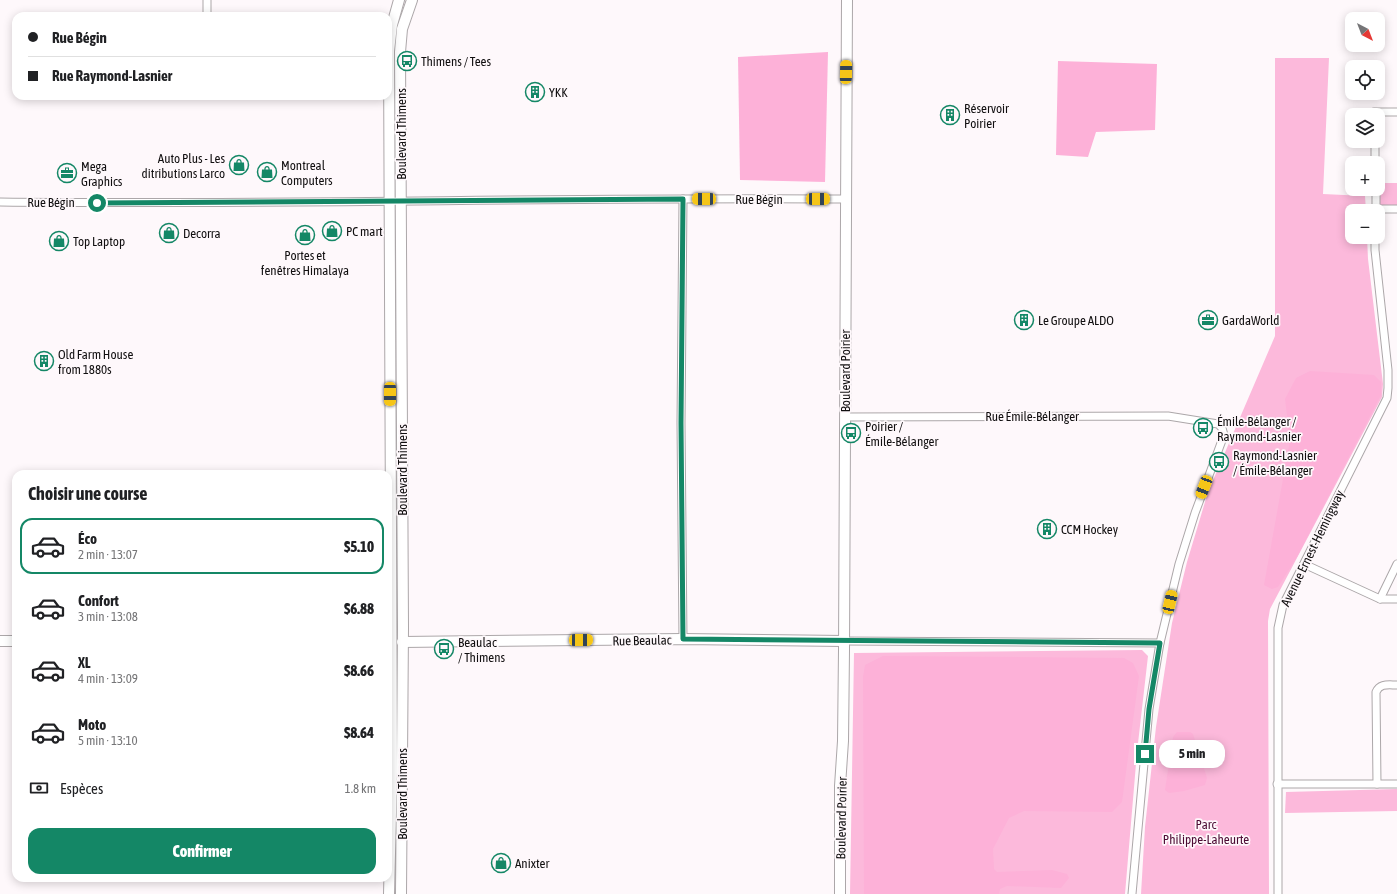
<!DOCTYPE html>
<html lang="fr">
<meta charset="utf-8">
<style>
body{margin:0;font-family:"Asap Condensed",sans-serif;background:#f6f6f6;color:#202124;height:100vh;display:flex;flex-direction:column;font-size:15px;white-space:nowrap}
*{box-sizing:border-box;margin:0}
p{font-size:13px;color:#757577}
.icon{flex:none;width:22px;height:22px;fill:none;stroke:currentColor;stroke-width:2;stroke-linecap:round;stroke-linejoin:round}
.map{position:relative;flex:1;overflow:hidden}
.sheet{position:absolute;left:12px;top:470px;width:380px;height:412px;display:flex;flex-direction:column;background:#fff;border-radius:12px;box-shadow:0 2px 10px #0003}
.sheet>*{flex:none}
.banner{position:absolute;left:12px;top:12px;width:380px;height:88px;border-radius:12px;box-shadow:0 2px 10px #0003;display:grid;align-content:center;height:88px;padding:0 16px;background:#fff}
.needle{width:26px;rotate:138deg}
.controls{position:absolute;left:1345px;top:12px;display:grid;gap:8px}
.controls a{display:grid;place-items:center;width:40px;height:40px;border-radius:8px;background:#fff;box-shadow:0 2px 10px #0003;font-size:20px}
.end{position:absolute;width:18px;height:18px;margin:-9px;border:5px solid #148766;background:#fff;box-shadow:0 0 0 2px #fff}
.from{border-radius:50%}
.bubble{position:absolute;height:28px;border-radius:12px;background:#fff;box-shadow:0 2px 10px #0003;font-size:13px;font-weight:800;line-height:28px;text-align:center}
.car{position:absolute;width:12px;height:24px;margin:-12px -6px;border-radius:5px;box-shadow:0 0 3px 1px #0007;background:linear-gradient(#f5c518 24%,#345 0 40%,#f5c518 0 76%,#345 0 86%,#f5c518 0)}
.banner b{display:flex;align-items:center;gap:14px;height:38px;font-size:15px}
.banner b+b{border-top:1px solid #e0e0e0}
.banner i{width:10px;height:10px;background:#202124}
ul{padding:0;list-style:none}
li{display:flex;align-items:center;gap:12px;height:56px;margin:0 8px 6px;padding:0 8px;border:2px solid transparent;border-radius:12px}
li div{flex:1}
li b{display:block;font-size:15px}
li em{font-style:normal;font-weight:800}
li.selected{border-color:#148766}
li>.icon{width:36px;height:36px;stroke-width:1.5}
h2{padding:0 16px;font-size:18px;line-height:48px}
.pay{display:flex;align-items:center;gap:10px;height:44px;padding:0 16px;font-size:15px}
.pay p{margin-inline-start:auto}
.action{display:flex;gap:8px;margin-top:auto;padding:8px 16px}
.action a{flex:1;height:46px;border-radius:12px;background:#148766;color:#fff;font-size:16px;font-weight:800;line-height:46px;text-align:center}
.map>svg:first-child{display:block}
.green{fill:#fcb9db}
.forest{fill:#fdb1d8}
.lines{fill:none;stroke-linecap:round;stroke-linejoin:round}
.street-casing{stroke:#aca7a9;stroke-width:9}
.secondary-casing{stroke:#aca7a9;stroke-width:12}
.street{stroke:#fff;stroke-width:7}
.secondary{stroke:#fff;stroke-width:10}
.route{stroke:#148766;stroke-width:5}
.labels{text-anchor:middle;stroke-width:3.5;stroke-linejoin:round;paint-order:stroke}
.poi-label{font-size:13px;fill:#110f10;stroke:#fef8fb;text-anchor:start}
.street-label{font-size:13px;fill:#110f10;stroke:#fef8fb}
.park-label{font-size:13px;fill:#4c0a33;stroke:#fef8fb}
</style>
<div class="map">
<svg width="1397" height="894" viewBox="0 0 1397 894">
<rect width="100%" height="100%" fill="#fef8fb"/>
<g class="green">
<polygon points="1275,58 1329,58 1323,194 1365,196 1366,211 1352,211 1352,237 1367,237 1368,259 1383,384 1382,397 1270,609 1268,621 1269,894 1141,894 1145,827 1156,727 1172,623 1187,562 1208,492 1275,336"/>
<polygon points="1378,183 1397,183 1397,209 1376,209"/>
<polygon points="1142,650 1148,656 1137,752 1125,894 850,894 854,653"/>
<polygon points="1397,789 1397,811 1285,813 1286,792"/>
</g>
<g class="forest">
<polygon points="828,52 825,182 740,180 738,57"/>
<polygon points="1058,61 1157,64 1155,130 1096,132 1088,157 1056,155"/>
<polygon points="1310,371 1374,375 1381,382 1381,395 1297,557 1278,587 1272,589 1264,585 1290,440 1285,399 1296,378"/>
<polygon points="883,656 1124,658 1133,663 1139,676 1122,802 1112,812 1024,811 1009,818 993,849 994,869 997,872 1052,870 1067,874 1069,878 1061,888 1007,886 1000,889 999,894 864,894 863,677 865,665"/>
<polygon points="1177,732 1190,732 1193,734 1207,778 1205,785 1184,791 1169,793 1165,790 1173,737"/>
</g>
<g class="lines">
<g class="street-casing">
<g id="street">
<polyline points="207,0 207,16"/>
<polyline points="1374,115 1374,112 1397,112"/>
<polyline points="1375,141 1375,163"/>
<polyline points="1376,189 1376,211"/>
<polyline points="683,199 681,423 683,639"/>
<path d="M0,202C282,205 564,197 846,199"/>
<polyline points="1376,209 1397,209"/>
<polyline points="845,417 1168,416 1218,424 1222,428 1224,435 1195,513 1179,564 1160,643 1149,709 1132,894"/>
<polyline points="1304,564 1380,599 1397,599"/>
<polyline points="1380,599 1397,564"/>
<polyline points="844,641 1160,643"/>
<polyline points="1277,784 1397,784"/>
<path d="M1377,784L1376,692C1380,683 1388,685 1397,685"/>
<polyline points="1278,894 1278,628 1283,605 1387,398 1388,388 1388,370 1375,250 1375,237"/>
</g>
</g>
<g class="secondary-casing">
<g id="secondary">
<polyline points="0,641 16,641"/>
<polyline points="402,642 683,639 844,641"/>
<polyline points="389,894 392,772 389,51 392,25 399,0"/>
<polyline points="401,894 403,628 400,52 402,29 412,0"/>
<polyline points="840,894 840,786 843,741 844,650 847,0"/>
</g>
</g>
<use href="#street" class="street"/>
<use href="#secondary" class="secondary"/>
</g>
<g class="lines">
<polyline class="route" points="97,203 683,199 681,423 683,639 1160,643 1149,709 1145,754"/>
</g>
<defs>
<g id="bus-ring" transform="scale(1)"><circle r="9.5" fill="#fef8fb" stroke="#148766" stroke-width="1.5"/><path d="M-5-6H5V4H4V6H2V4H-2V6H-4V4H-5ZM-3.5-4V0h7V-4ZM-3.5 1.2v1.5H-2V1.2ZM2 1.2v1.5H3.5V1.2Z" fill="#148766"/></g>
<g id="building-ring" transform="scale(1)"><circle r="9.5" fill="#fef8fb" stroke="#148766" stroke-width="1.5"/><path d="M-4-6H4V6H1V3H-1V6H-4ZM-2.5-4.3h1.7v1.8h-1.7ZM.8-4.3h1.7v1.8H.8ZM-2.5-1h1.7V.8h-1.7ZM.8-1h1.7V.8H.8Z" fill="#148766"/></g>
<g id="shop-ring" transform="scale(1)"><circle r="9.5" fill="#fef8fb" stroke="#148766" stroke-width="1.5"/><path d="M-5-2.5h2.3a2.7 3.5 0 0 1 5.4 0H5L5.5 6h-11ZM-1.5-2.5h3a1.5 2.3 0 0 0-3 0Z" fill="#148766"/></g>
<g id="office-ring" transform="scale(1)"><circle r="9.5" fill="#fef8fb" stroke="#148766" stroke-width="1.5"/><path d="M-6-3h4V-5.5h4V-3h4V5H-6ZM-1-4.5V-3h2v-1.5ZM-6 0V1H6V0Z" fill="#148766"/></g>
</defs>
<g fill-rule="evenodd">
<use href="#bus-ring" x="407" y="61"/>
<use href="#building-ring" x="535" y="92"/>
<use href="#building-ring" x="950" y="115"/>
<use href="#shop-ring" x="239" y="165"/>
<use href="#shop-ring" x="267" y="172"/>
<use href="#office-ring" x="67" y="173"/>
<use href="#shop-ring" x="332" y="231"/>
<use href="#shop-ring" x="169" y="233"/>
<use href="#shop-ring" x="305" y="235"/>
<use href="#shop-ring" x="59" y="241"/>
<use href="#building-ring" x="1024" y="320"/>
<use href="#office-ring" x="1208" y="320"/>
<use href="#building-ring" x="44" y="361"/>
<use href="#bus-ring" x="1203" y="428"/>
<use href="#bus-ring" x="851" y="433"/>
<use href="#bus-ring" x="1219" y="462"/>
<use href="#building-ring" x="1047" y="529"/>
<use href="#bus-ring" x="444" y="649"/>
<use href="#shop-ring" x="501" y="863"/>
</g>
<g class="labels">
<g class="poi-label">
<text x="421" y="66">Thimens / Tees</text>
<text x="549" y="97">YKK</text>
<text x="964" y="113">Réservoir<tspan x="964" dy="15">Poirier</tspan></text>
<text x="225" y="163" text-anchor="end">Auto Plus - Les<tspan x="225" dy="15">ditributions Larco</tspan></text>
<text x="281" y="170">Montreal<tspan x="281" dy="15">Computers</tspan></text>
<text x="81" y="171">Mega<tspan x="81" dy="15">Graphics</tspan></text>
<text x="346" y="236">PC mart</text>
<text x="183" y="238">Decorra</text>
<text x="73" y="246">Top Laptop</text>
<text x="305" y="260" text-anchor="middle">Portes et<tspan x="305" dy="15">fenêtres Himalaya</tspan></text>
<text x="1038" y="325">Le Groupe ALDO</text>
<text x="1222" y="325">GardaWorld</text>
<text x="58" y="359">Old Farm House<tspan x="58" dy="15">from 1880s</tspan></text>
<text x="1217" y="426">Émile-Bélanger /<tspan x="1217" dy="15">Raymond-Lasnier</tspan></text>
<text x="865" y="431">Poirier /<tspan x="865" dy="15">Émile-Bélanger</tspan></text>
<text x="1233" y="460">Raymond-Lasnier<tspan x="1233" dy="15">/ Émile-Bélanger</tspan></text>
<text x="1061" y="534">CCM Hockey</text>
<text x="458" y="647">Beaulac<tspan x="458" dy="15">/ Thimens</tspan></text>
<text x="515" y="868">Anixter</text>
</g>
<g class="street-label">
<text transform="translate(401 134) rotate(-90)" y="5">Boulevard Thimens</text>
<text x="759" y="204">Rue Bégin</text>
<text x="51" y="207">Rue Bégin</text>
<text transform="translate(845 371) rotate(-90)" y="5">Boulevard Poirier</text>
<text x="1032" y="421">Rue Émile-Bélanger</text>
<text transform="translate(402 470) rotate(-90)" y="5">Boulevard Thimens</text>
<text transform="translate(1312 548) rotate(-64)" y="5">Avenue Ernest-Hemingway</text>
<text transform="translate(642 640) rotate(-1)" y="5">Rue Beaulac</text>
<text transform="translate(402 794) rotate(-90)" y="5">Boulevard Thimens</text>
<text transform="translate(841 818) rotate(-89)" y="5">Boulevard Poirier</text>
</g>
<g class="park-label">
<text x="1206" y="829">Parc<tspan x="1206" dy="15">Philippe-Laheurte</tspan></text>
</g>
</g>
</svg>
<div class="controls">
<a><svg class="needle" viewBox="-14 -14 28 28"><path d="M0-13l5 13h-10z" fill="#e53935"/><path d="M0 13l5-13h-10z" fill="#757577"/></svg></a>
<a><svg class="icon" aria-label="locate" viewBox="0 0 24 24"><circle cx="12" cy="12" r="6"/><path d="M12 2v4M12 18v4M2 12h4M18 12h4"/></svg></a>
<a><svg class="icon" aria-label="layers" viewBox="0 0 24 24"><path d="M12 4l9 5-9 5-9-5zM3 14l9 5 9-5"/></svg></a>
<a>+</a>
<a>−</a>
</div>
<i class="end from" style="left:97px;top:203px"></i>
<i class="end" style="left:1145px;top:754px"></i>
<div class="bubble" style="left:1159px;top:740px;width:66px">5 min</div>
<i class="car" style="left:846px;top:72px;rotate:1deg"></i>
<i class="car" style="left:704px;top:199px;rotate:270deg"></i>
<i class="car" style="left:818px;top:199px;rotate:90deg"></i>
<i class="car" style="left:390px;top:394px;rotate:180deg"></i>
<i class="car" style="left:1204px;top:487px;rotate:201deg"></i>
<i class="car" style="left:1170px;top:602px;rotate:13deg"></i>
<i class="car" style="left:581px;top:640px;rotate:89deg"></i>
<div class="banner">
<b><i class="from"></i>Rue Bégin</b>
<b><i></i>Rue Raymond-Lasnier</b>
</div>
<section class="sheet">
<h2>Choisir une course</h2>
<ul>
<li class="selected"><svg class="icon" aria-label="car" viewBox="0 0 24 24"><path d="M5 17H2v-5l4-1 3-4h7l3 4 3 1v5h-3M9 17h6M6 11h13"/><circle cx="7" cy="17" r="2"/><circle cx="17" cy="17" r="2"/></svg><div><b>Éco</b><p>2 min · 13:07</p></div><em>$5.10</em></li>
<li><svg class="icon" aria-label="car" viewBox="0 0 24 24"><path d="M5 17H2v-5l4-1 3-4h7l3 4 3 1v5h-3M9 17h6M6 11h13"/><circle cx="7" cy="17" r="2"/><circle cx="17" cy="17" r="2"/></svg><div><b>Confort</b><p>3 min · 13:08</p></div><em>$6.88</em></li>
<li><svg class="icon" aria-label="car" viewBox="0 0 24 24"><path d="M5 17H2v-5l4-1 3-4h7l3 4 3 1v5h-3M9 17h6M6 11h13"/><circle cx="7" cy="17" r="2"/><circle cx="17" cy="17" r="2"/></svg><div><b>XL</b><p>4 min · 13:09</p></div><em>$8.66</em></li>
<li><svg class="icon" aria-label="car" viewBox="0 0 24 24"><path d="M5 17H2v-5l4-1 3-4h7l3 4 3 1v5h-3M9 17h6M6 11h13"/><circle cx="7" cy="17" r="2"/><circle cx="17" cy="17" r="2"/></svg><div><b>Moto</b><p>5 min · 13:10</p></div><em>$8.64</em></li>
</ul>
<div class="pay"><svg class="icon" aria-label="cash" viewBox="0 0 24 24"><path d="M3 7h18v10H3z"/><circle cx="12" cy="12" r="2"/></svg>Espèces<p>1.8 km</p></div>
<div class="action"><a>Confirmer</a></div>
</section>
</div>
